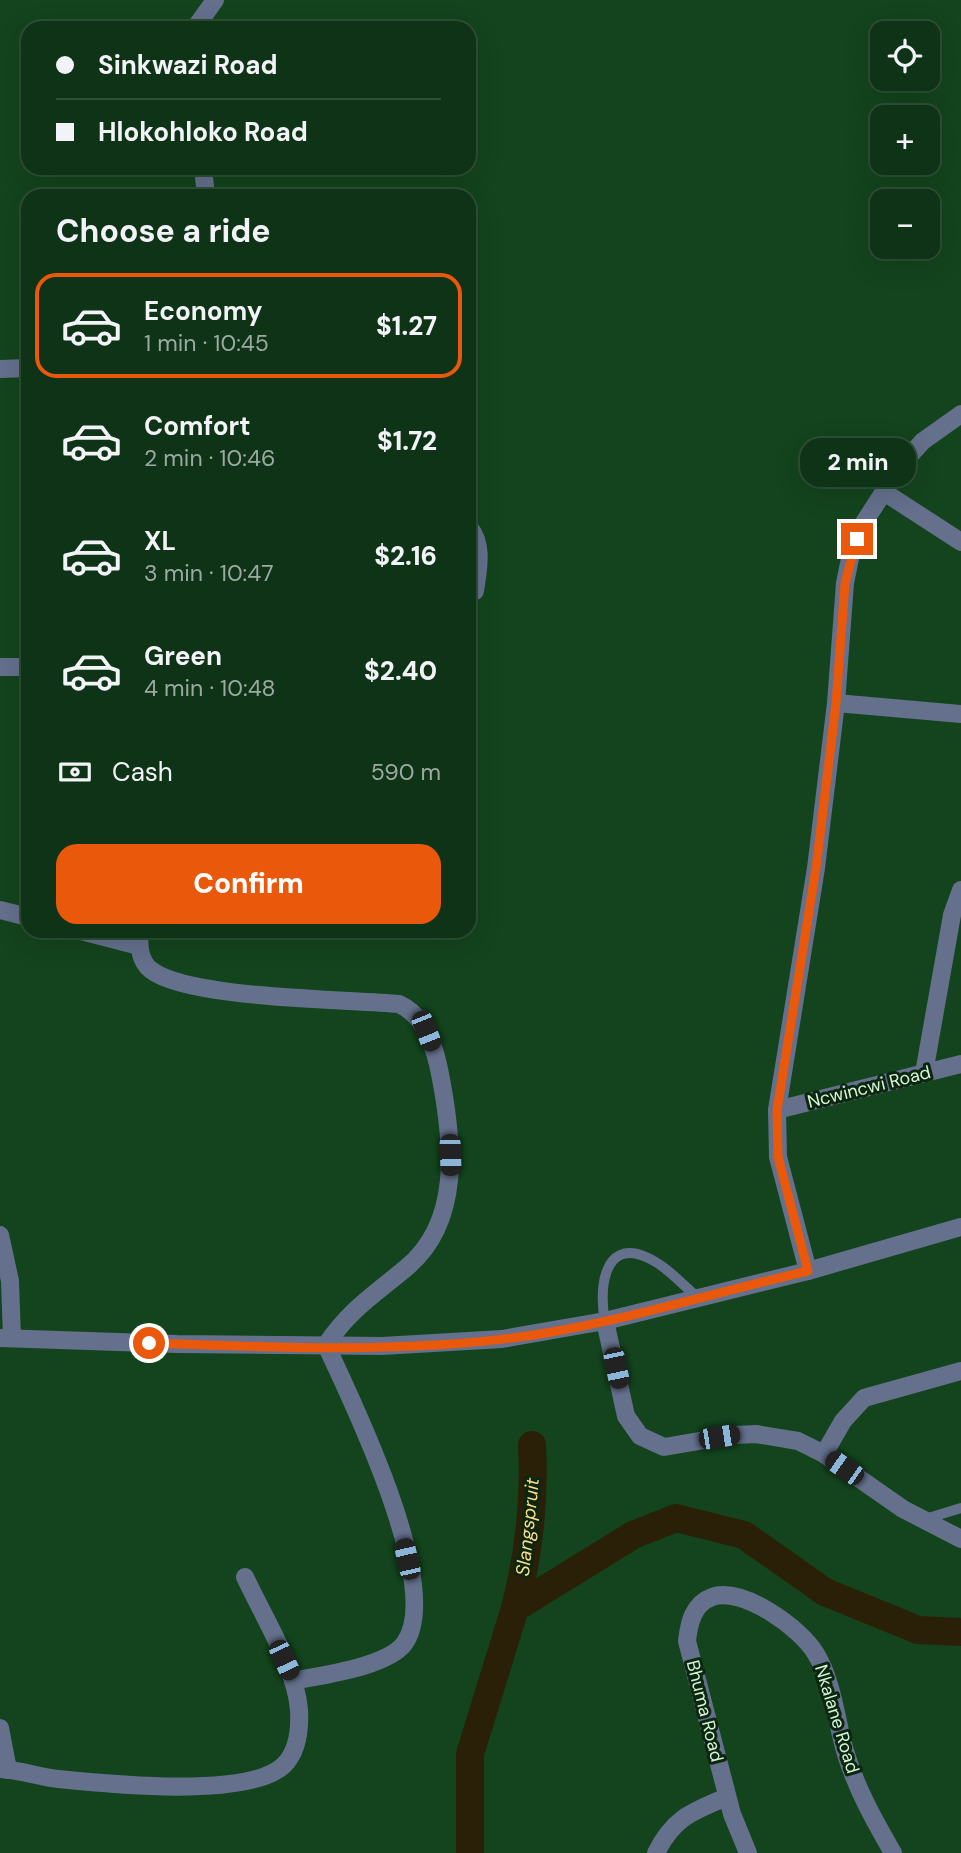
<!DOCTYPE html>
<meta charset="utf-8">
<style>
body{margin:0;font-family:"DM Sans",sans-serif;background:#173b1f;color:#f1f3f6;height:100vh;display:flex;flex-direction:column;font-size:26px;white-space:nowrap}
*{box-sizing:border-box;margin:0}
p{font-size:23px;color:#9baaa1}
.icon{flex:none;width:38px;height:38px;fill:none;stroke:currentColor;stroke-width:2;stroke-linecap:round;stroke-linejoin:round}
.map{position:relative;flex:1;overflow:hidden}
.panel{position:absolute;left:21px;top:189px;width:455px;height:749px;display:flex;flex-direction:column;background:#0e3316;border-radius:21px;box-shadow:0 7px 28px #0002,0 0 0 2px #2e4e35}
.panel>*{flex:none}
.top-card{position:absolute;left:21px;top:21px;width:455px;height:154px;border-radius:21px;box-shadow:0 7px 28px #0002,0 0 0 2px #2e4e35;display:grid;align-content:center;height:154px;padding:0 35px;background:#0e3316}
.tools{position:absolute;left:870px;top:21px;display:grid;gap:14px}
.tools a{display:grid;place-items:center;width:70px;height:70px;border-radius:14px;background:#0e3316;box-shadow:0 7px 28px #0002,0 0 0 2px #2e4e35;font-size:35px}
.end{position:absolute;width:32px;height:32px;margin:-16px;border:9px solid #ea580c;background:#fff;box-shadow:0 0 0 4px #fff}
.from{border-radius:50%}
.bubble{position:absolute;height:49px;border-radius:21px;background:#0e3316;box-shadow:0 7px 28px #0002,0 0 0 2px #2e4e35;font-size:23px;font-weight:800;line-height:49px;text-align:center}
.car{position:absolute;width:21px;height:42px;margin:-21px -10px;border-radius:9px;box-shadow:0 0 5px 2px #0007;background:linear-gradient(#222 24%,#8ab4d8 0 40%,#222 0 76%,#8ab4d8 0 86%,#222 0)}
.top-card b{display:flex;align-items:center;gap:24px;height:66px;font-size:26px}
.top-card b+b{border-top:2px solid #2e4e35}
.top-card i{width:18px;height:18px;background:#f1f3f6}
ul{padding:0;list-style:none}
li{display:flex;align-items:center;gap:21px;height:105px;margin:0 14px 10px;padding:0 21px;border:4px solid transparent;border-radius:21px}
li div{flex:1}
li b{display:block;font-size:26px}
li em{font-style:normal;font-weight:800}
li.active{border-color:#ea580c}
li>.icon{width:63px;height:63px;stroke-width:1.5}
h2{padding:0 35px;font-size:32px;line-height:84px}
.pay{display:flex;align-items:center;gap:18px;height:77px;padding:0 35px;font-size:26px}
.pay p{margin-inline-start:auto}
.action{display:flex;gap:14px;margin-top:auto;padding:14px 35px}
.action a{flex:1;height:80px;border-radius:21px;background:#ea580c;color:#fff;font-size:28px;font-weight:800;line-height:80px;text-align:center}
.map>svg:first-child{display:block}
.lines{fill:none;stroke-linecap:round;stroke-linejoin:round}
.river{stroke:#2a2008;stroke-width:28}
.service{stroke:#64708c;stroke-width:10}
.minor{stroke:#64708c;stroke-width:18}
.tertiary{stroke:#64708c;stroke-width:18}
.route{stroke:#ea580c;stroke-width:9}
.labels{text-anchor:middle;stroke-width:6;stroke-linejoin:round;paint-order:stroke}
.street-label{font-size:18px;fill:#d5f5d8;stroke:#0c2610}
.water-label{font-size:19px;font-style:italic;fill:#fcdb8b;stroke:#0c2610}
</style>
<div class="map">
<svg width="961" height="1853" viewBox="0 0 961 1853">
<rect width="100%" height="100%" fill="#13441d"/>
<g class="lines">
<g class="river">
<path d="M515,1608C529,1554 535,1501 532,1445"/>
<polyline points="470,1853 470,1754 515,1608 633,1535 676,1518 744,1535 825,1592 918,1630 961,1632"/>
</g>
<g class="service">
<path d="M605,1321C599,1293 602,1238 646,1257C665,1265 681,1283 697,1297"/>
<polyline points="925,1519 961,1508"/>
</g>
<g class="minor">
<polyline points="195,28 215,0"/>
<polyline points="203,168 206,196"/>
<polyline points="0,369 28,368"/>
<polyline points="884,492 961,542"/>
<path d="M469,527C484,545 478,569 475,591"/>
<polyline points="0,667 28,667"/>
<polyline points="836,703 961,714"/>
<polyline points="0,910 28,917"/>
<polyline points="81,931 139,946"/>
<path d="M139,931C139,945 139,961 151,970C188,999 346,999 399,1004C427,1017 436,1051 441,1079C453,1143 462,1222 406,1268C375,1294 349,1310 326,1345C352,1401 445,1590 404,1644C386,1667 322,1675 293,1681"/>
<polyline points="924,1073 952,915 961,890"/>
<polyline points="777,1110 961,1064"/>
<polyline points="0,1235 10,1281 12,1338"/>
<polyline points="808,1271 778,1157 777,1110 816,868 836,703 845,583 851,554 863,524 901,465 923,441 961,414"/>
<polyline points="605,1321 626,1416 640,1436 664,1447 734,1435 756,1434 798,1441 824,1454 903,1509 961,1539"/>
<polyline points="824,1454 843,1421 864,1398 961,1371"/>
<polyline points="0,1728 8,1770"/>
<path d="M0,1769C20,1770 39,1777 58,1779C106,1784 249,1799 284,1765C298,1751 300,1729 299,1710C296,1668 263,1616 245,1577"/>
<path d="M656,1853C674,1817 692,1812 727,1797"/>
<path d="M748,1853L732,1814L687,1641C689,1623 693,1604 712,1597C742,1586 801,1628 816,1654C833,1682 836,1720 845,1751C856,1788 874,1820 893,1853"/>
</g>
<polyline class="tertiary" points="0,1338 177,1344 382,1346 502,1339 605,1321 808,1271 961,1227"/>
</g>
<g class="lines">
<path class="route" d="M149,1343C275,1348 423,1354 546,1333C634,1318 721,1291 808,1271L778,1157L777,1110L816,868L836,703L845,583L857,539"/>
</g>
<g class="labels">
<g class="street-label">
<text transform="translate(869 1087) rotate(-14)" y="6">Ncwincwi Road</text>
<text transform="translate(705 1711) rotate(76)" y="6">Bhuma Road</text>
<text transform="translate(837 1719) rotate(73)" y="6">Nkalane Road</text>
</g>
<g class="water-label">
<text transform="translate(527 1527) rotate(-84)" y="7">Slangspruit</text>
</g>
</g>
</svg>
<div class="tools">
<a><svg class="icon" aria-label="locate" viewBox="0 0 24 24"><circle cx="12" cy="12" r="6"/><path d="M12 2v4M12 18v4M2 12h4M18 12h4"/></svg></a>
<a>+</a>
<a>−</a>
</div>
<i class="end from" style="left:149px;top:1343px"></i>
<i class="end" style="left:857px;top:539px"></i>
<div class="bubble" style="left:800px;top:438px;width:116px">2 min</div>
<i class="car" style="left:426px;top:1031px;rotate:158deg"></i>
<i class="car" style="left:450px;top:1155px;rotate:178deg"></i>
<i class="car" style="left:616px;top:1368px;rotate:168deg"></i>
<i class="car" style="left:719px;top:1437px;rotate:81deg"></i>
<i class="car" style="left:844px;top:1468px;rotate:305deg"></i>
<i class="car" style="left:407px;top:1559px;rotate:347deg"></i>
<i class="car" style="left:284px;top:1660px;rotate:155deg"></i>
<div class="top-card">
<b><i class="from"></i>Sinkwazi Road</b>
<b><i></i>Hlokohloko Road</b>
</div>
<section class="panel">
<h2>Choose a ride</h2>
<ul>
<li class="active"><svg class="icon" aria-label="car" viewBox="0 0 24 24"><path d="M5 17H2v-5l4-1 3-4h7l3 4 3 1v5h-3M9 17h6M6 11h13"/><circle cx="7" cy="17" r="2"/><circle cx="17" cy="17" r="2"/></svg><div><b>Economy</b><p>1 min · 10:45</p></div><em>$1.27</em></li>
<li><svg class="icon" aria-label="car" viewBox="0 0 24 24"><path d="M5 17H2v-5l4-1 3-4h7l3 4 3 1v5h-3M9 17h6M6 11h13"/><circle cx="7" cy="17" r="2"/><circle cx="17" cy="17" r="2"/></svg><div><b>Comfort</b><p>2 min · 10:46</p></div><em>$1.72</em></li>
<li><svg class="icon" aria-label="car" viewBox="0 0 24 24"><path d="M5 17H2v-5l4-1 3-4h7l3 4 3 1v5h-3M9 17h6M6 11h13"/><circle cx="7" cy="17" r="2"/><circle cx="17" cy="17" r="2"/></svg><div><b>XL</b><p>3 min · 10:47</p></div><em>$2.16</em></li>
<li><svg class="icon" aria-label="car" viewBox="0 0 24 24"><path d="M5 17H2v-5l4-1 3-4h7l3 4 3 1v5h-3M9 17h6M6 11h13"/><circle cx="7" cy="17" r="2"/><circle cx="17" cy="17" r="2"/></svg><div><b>Green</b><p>4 min · 10:48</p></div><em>$2.40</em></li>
</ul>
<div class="pay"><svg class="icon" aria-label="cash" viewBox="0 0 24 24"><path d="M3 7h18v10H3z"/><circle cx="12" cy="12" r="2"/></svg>Cash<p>590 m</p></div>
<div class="action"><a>Confirm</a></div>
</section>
</div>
